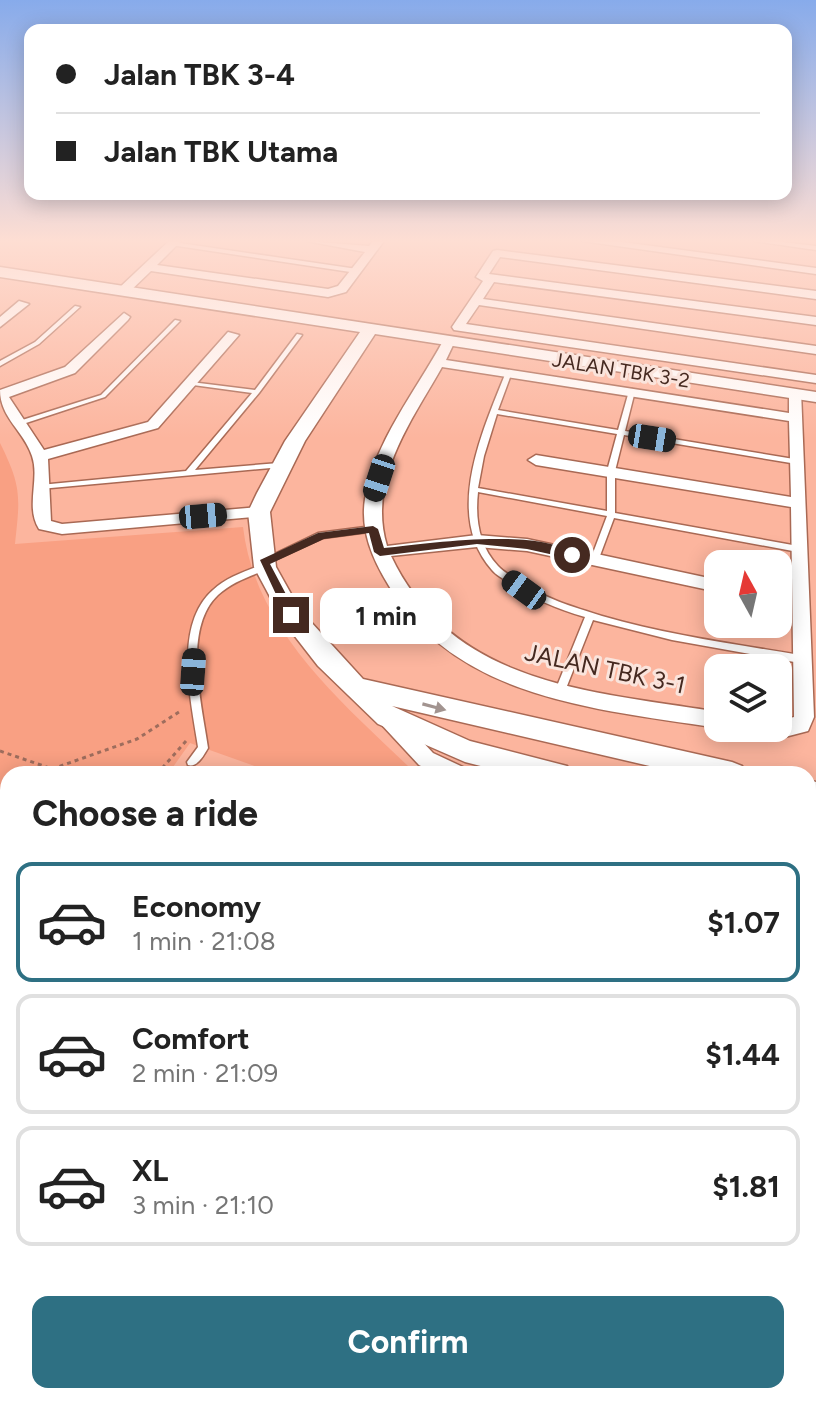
<!DOCTYPE html>
<meta charset="utf-8">
<style>
body{margin:0;font-family:Figtree,sans-serif;background:#f2f2f2;color:#222;height:100vh;display:flex;flex-direction:column;font-size:30px;white-space:nowrap}
*{box-sizing:border-box;margin:0}
p{font-size:26px;color:#767676}
.icon{flex:none;width:44px;height:44px;fill:none;stroke:currentColor;stroke-width:2;stroke-linecap:round;stroke-linejoin:round}
.map{position:relative;flex:1;overflow:hidden}
.side{position:absolute;left:0px;top:766px;width:816px;height:638px;display:flex;flex-direction:column;background:#fff;border-radius:24px 24px 0 0;box-shadow:0 4px 20px #0003}
.side>*{flex:none}
.hud{position:absolute;left:24px;top:24px;width:768px;height:176px;border-radius:16px;box-shadow:0 4px 20px #0003;display:grid;align-content:center;height:176px;padding:0 32px;background:#fff}
.needle{width:52px;rotate:352deg}
.tools{position:absolute;left:704px;top:550px;display:grid;gap:16px}
.tools a{display:grid;place-items:center;width:88px;height:88px;border-radius:16px;background:#fff;box-shadow:0 4px 20px #0003;font-size:40px}
.end{position:absolute;width:36px;height:36px;margin:-18px;border:10px solid #452920;background:#fff;box-shadow:0 0 0 4px #fff}
.from{border-radius:50%}
.bubble{position:absolute;height:56px;border-radius:16px;background:#fff;box-shadow:0 4px 20px #0003;font-size:26px;font-weight:700;line-height:56px;text-align:center}
.car{position:absolute;width:24px;height:48px;margin:-24px -12px;border-radius:10px;box-shadow:0 0 6px 2px #0007;background:linear-gradient(#222 24%,#8ab4d8 0 40%,#222 0 76%,#8ab4d8 0 86%,#222 0)}
.hud b{display:flex;align-items:center;gap:28px;height:76px;font-size:30px}
.hud b+b{border-top:2px solid #e0e0e0}
.hud i{width:20px;height:20px;background:#222}
ul{padding:0;list-style:none}
li{display:flex;align-items:center;gap:24px;height:120px;margin:0 16px 12px;padding:0 16px;border:4px solid #e0e0e0;border-radius:16px}
li div{flex:1}
li b{display:block;font-size:30px}
li em{font-style:normal;font-weight:700}
li.active{border-color:#2e7083}
li>.icon{width:72px;height:72px;stroke-width:1.5}
h2{padding:0 32px;font-size:36px;line-height:96px}
.primary-button{display:flex;gap:16px;margin-top:auto;padding:16px 32px}
.primary-button a{flex:1;height:92px;border-radius:16px;background:#2e7083;color:#fff;font-size:32px;font-weight:700;line-height:92px;text-align:center}
.map>svg:first-child{display:block}
.green{fill:#f9a083}
.lines{fill:none;stroke-linecap:round;stroke-linejoin:round}
.service-casing{stroke:#a96954;stroke-width:3}
.minor-casing{stroke:#a96954;stroke-width:3}
.tertiary-casing{stroke:#a96954;stroke-width:3}
.path-far1{stroke:#9e6d5d;stroke-width:3;stroke-dasharray:4 4;stroke-linecap:butt}
.path{stroke:#9e6d5d;stroke-width:5;stroke-dasharray:6 6;stroke-linecap:butt}
.service{fill:#fff;fill-rule:evenodd}
.minor{fill:#fff;fill-rule:evenodd}
.tertiary{fill:#fff;fill-rule:evenodd}
.oneway{fill:#a29490}
.route{fill:#452920}
.labels{text-anchor:middle;stroke-width:6;stroke-linejoin:round;paint-order:stroke}
.far-street-label{font-size:20px;fill:#452920;stroke:#fae4dc}
.street-label{font-size:24px;fill:#452920;stroke:#fae4dc}
</style>
<div class="map">
<svg width="816" height="1403" viewBox="0 0 816 1403">
<rect width="100%" height="100%" fill="#fcb59e"/>
<path class="green" d="M0,443C22,487 20,497 15,544L243,527C255,629 339,700 409,767L422,774H277L190,743L168,774H8V1396H645L664,1403H0Z"/>
<g class="lines">
<g class="service-casing">
<g id="service">
<polygon points="754,241 774,241 816,246 816,250"/>
<polygon points="173,242 357,269 360,271 357,273 171,245 171,243"/>
<polygon points="75,306 80,307 39,344 0,366 0,361 35,342"/>
<polygon points="175,320 180,321 105,397 23,424 16,422 101,395"/>
<polygon points="297,334 302,335 259,393 195,470 279,463 282,463 282,467 40,489 36,487 40,485 186,471 252,393 193,385 190,383 191,382 255,390"/>
<path d="M509,370L512,372L498,410L618,430L629,391L632,389L635,391L625,431L800,460L801,462L797,464L624,435L615,471V513L798,546L802,549L798,552L614,518L598,561L594,564L590,561L607,516L478,492C475,519 479,546 498,566C503,572 512,576 518,580C543,598 573,607 602,616C667,635 734,644 800,655L805,659L803,662L800,663L672,640L593,620L565,691L560,695L557,694L555,691L585,617C557,609 531,598 507,581C502,578 496,575 492,570C443,515 483,430 506,372ZM497,414L617,434L607,471V511L478,488L484,456Z"/>
<path d="M373,526L376,527V531L323,538L266,564L269,567L268,569C251,576 232,582 218,595C182,629 202,705 208,748C204,755 197,768 188,765L187,762L198,747C191,701 173,625 213,590C227,577 246,571 264,564L261,562L262,560L318,533Z"/>
</g>
</g>
<g class="minor-casing">
<g id="minor">
<polygon points="169,241 181,241 157,265 328,289 338,286 365,252 306,241 369,246 373,241 384,241 346,292 328,297 151,271 127,294 119,294 119,288"/>
<polygon points="582,241 615,241 816,268 816,274"/>
<polygon points="497,250 816,291 816,299 500,257 489,274 816,317 816,325 494,282 483,299 816,346 816,354 479,305 466,324 816,375 816,383 454,330 452,327 483,281 476,277 493,251"/>
<polygon points="19,301 29,304 0,327 0,317"/>
<path d="M124,313L130,317L128,320L75,373L9,397L44,450L148,422L228,332L239,335L158,428L48,459L51,521L62,524L259,507L265,508V516L62,534L39,529C25,507 40,479 32,456C24,431 0,418 0,390L65,367Z"/>
<path d="M449,337L455,341L446,360L789,413V394L801,391L814,717L808,731L781,738L754,734L751,728H778V721L794,717L791,507L536,465L528,460L536,455L791,497L789,421L442,367C411,422 367,480 387,546L477,535L527,539L718,580V592L527,551L477,547L391,556C453,687 593,691 718,712V728C599,709 457,700 389,586C373,560 360,531 365,499C374,442 416,391 443,341Z"/>
<polygon points="387,709 394,711 433,753 465,768 468,774 437,774 419,765 380,723 377,717 380,711"/>
<polygon points="808,853 816,854 816,874 808,873"/>
<polygon points="808,1147 816,1148 816,1178 808,1175"/>
</g>
</g>
<g class="tertiary-casing">
<g id="tertiary">
<polygon points="0,267 816,392 816,402 375,334 305,441 270,512 276,567 300,610 363,679 732,762 742,766 746,774 684,774 392,706 470,741 567,766 571,774 512,774 465,762 378,724 318,666 283,621 254,567 248,512 257,493 285,441 360,332 0,277"/>
<polygon points="808,780 816,782 816,806 808,804"/>
<polygon points="808,821 816,823 816,849 808,847"/>
</g>
</g>
<g class="path-far1">
<polyline points="0,751 67,774"/>
<polyline points="52,769 137,739 182,710"/>
<polyline points="157,774 186,741"/>
</g>
<g class="path">
<polyline points="0,1074 8,1071"/>
<polyline points="0,1302 8,1301"/>
<polyline points="229,1396 230,1403"/>
<polyline points="561,1396 561,1403"/>
<polyline points="584,1396 591,1403"/>
<polyline points="30,1403 33,1396"/>
<polyline points="154,1403 158,1396"/>
</g>
<use href="#service" class="service"/>
<use href="#minor" class="minor"/>
<use href="#tertiary" class="tertiary"/>
</g>
<defs><path id="oneway-solid" d="M-6-.8H1V-3.2L6.5 0L1 3.2V.8H-6Z" transform="scale(2)"/></defs>
<use class="oneway" href="#oneway-solid" transform="translate(434 707) rotate(15)"/>
<linearGradient id="sky" x2="0" y2="1"><stop stop-color="#87abeb"/><stop offset="0.55" stop-color="#feded3"/><stop offset="1" stop-color="#feded3" stop-opacity="0"/></linearGradient>
<rect width="816" height="438" fill="url(#sky)"/>
<path class="route" d="M373,526L378,529L384,548C431,543 538,527 577,555L572,559L527,549L477,544L380,556L374,552L369,533L324,539L270,564L297,615L287,618L260,560L318,533Z"/>
<g class="labels">
<g class="far-street-label">
<text transform="translate(621 370) rotate(9)" y="7">JALAN TBK 3-2</text>
</g>
<g class="street-label">
<text transform="translate(605 669) rotate(12)" y="8">JALAN TBK 3-1</text>
</g>
</g>
</svg>
<div class="tools">
<a><svg class="needle" viewBox="-14 -14 28 28"><path d="M0-13l5 13h-10z" fill="#e53935"/><path d="M0 13l5-13h-10z" fill="#767676"/></svg></a>
<a><svg class="icon" aria-label="layers" viewBox="0 0 24 24"><path d="M12 4l9 5-9 5-9-5zM3 14l9 5 9-5"/></svg></a>
</div>
<i class="end from" style="left:572px;top:555px"></i>
<i class="end" style="left:291px;top:615px"></i>
<div class="bubble" style="left:320px;top:588px;width:132px">1 min</div>
<i class="car" style="left:652px;top:438px;rotate:99deg"></i>
<i class="car" style="left:379px;top:478px;rotate:198deg"></i>
<i class="car" style="left:203px;top:516px;rotate:85deg"></i>
<i class="car" style="left:524px;top:590px;rotate:306deg"></i>
<i class="car" style="left:193px;top:672px;rotate:4deg"></i>
<div class="hud">
<b><i class="from"></i>Jalan TBK 3-4</b>
<b><i></i>Jalan TBK Utama</b>
</div>
<section class="side">
<h2>Choose a ride</h2>
<ul>
<li class="active"><svg class="icon" aria-label="car" viewBox="0 0 24 24"><path d="M5 17H2v-5l4-1 3-4h7l3 4 3 1v5h-3M9 17h6M6 11h13"/><circle cx="7" cy="17" r="2"/><circle cx="17" cy="17" r="2"/></svg><div><b>Economy</b><p>1 min · 21:08</p></div><em>$1.07</em></li>
<li><svg class="icon" aria-label="car" viewBox="0 0 24 24"><path d="M5 17H2v-5l4-1 3-4h7l3 4 3 1v5h-3M9 17h6M6 11h13"/><circle cx="7" cy="17" r="2"/><circle cx="17" cy="17" r="2"/></svg><div><b>Comfort</b><p>2 min · 21:09</p></div><em>$1.44</em></li>
<li><svg class="icon" aria-label="car" viewBox="0 0 24 24"><path d="M5 17H2v-5l4-1 3-4h7l3 4 3 1v5h-3M9 17h6M6 11h13"/><circle cx="7" cy="17" r="2"/><circle cx="17" cy="17" r="2"/></svg><div><b>XL</b><p>3 min · 21:10</p></div><em>$1.81</em></li>
</ul>
<div class="primary-button"><a>Confirm</a></div>
</section>
</div>
